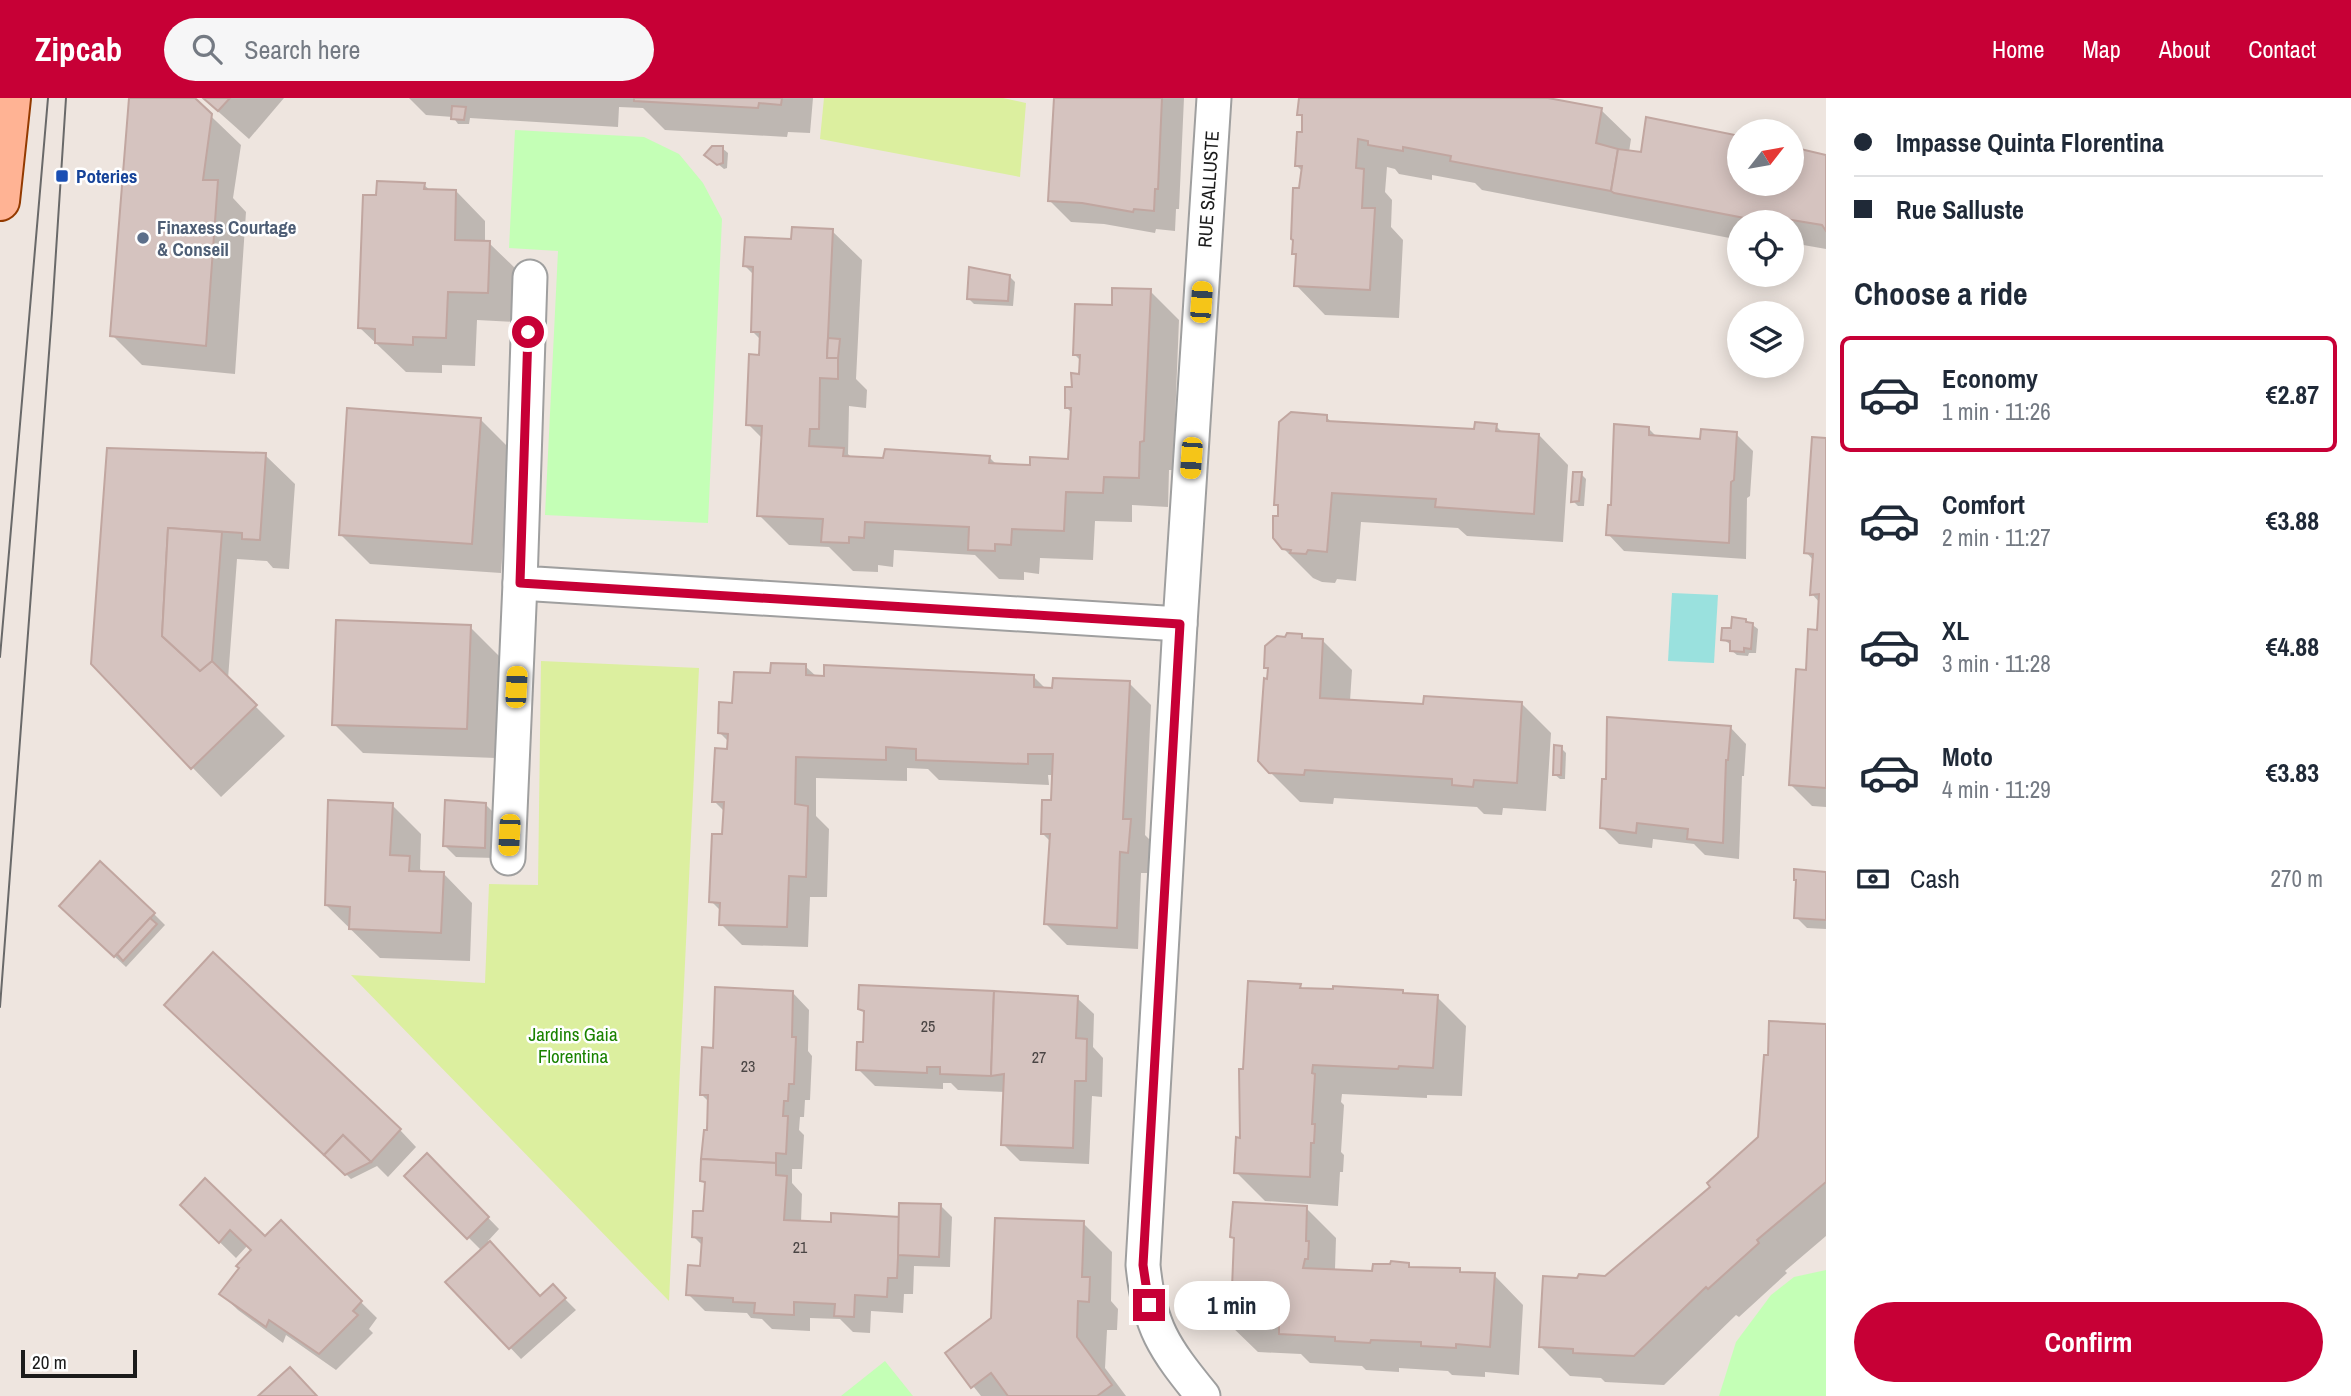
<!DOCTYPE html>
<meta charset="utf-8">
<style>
body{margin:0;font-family:"Archivo Narrow",sans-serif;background:#f6f6f7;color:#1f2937;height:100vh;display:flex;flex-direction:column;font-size:26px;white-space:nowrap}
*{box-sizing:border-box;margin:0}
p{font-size:23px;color:#747a83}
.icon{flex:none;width:38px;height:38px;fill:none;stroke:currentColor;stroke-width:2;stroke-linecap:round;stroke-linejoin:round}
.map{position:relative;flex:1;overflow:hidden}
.panel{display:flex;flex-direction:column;background:#fff;width:525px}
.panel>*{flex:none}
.hud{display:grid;align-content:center;height:154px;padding:0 28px;background:#fff}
.needle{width:46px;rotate:59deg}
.buttons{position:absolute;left:1727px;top:21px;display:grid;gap:14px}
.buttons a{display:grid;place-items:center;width:77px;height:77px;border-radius:50%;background:#fff;box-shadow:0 4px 18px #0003;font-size:35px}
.scale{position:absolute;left:21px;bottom:18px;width:116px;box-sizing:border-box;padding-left:7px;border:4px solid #1b1b1b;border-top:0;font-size:19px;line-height:24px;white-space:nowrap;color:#1b1b1b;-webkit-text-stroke:5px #fff;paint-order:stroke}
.end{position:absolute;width:32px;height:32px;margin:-16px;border:9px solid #c70036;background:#fff;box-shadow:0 0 0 4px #fff}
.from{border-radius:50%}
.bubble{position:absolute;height:49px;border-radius:24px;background:#fff;box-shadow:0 4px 18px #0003;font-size:23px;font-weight:700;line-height:49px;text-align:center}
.car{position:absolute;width:21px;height:42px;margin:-21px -10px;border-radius:9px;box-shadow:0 0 5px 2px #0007;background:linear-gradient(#f5c518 24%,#345 0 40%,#f5c518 0 76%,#345 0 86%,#f5c518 0)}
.hud b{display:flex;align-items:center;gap:24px;height:66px;font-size:26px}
.hud b+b{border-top:2px solid #e0e1e3}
.hud i{width:18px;height:18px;background:#1f2937}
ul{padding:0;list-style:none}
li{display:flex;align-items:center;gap:21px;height:116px;margin:0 14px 10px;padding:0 14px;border:4px solid transparent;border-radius:10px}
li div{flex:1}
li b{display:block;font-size:26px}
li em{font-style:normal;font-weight:700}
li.active{border-color:#c70036}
li>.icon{width:63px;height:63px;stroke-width:1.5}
h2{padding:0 28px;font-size:32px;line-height:84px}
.pay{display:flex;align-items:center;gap:18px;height:77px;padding:0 28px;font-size:26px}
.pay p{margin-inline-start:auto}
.button{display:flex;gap:14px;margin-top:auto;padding:14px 28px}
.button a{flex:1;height:80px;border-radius:42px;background:#c70036;color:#fff;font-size:28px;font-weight:700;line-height:80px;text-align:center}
header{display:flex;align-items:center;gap:42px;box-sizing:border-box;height:98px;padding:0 35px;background:#c70036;color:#fff}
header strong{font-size:33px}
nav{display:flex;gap:38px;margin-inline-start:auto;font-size:24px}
.search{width:490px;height:63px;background:#f6f6f7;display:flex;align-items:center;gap:18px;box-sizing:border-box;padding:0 24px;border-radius:38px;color:#747a83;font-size:26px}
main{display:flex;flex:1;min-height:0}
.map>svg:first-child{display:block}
.grass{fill:#dcef9f}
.park{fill:#c4ffb6}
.water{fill:#9ae1de}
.shadow{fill:#0003}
.building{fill:#d5c3bf;stroke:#c1a6a0;stroke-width:2}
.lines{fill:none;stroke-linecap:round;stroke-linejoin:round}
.street-casing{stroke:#9f9f9f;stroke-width:37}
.primary-casing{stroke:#933a00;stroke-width:42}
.street{stroke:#fff;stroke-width:33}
.primary{stroke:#ffb394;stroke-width:38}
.tram{stroke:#696969;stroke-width:2}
.route{stroke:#c70036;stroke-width:9}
.transit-dot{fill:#1a4fb4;stroke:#fff;stroke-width:2.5}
.service-dot{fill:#5c6f8a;stroke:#fff;stroke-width:2.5}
.labels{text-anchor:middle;stroke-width:5;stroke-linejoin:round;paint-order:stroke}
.number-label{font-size:16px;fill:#4a4544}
.transit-label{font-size:19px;font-weight:bold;fill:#164399;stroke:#fff;text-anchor:start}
.street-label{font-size:19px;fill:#1b1b1b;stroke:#fff}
.service-label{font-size:19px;font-weight:bold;fill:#4e5e75;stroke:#fff;text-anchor:start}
.park-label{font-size:19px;fill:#198200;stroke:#fff}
</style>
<header>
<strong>Zipcab</strong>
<div class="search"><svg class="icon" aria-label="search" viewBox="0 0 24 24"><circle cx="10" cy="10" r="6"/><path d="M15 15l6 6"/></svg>Search here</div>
<nav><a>Home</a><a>Map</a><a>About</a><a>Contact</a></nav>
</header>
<main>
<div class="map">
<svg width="1826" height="1298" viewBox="0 0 1826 1298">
<rect width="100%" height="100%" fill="#eee5df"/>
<g class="grass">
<polygon points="824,0 1003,0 1026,5 1020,79 820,41"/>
<polygon points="541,563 699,570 669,1203 351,877 485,885 489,786 538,787"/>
</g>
<g class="park">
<polygon points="515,32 644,39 679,56 703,85 722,121 708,425 545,417 558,153 509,150"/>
<polygon points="1826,1172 1826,1298 1719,1298 1736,1244 1771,1197 1794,1179"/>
<polygon points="885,1263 913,1298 841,1298"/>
</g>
<polygon class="water" points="1672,495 1718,497 1714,565 1668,563"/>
<g class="shadow">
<polygon points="131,0 192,0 241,47 233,100 246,114 235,276 142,267 112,237"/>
<polygon points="203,0 284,0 249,41"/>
<polygon points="409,0 813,0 810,35 788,34 787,39 665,32 643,10 619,9 618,29 470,20 469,26 458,26 453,19 426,17"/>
<polygon points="1055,0 1184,0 1179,111 1176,111 1175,133 1156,131 1155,135 1104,126 1071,124 1049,102"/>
<polygon points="1300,0 1540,0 1601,12 1631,41 1629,54 1740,86 1792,86 1792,51 1826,58 1826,151 1792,145 1792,124 1740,124 1740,142 1482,92 1475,85 1432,77 1432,82 1399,76 1395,71 1387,69 1385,94 1392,102 1391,129 1403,142 1399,220 1325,217 1296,187 1298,159 1294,155 1303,74 1296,67 1303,35 1304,21 1299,16"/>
<polygon points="722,50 728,55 727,70 724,71 712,61"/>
<polygon points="424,87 430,92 456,93 485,123 485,144 489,145 519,174 517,224 477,222 475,268 442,267 442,275 406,274 360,230 378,99"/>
<polygon points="832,133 862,162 856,281 867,292 866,310 849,308 848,356 852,360 989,359 997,367 1032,369 1069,363 1072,315 1066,309 1081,277 1082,264 1074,256 1113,209 1150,193 1179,222 1173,372 1169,372 1168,409 1132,407 1132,424 1095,423 1093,462 1040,460 1039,476 1024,474 1024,482 999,481 975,457 894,452 893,469 878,467 878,474 853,473 829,449 789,447 759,417 763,341 748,326 760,259 761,242 752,233 755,178 745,168 793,143"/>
<polygon points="1010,179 1015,184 1013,208 974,206 969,201"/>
<polygon points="1326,319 1333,325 1476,333 1496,328 1503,335 1539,337 1568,367 1563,444 1467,438 1458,430 1361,424 1356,483 1337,481 1335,485 1322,484 1313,480 1283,450 1280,410 1276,406"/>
<polygon points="480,321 510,351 501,475 370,466 340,436"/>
<polygon points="1648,330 1657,339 1701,343 1736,336 1753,353 1750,398 1747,400 1746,461 1624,453 1608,436 1612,409"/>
<polygon points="1826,342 1826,709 1812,708 1790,686 1807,574 1818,534 1820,505 1812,496 1814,463 1806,454"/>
<polygon points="109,352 265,357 295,386 289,471 273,470 267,463 237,461 228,581 285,638 221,699 192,669"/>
<polygon points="1581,376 1586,381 1584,408 1578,408 1573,403"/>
<polygon points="1746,522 1758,531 1756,555 1749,555 1748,558 1737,557 1731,552 1731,547 1723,541"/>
<polygon points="470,529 499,558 496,660 363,655 334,626"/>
<polygon points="1301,538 1305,542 1323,543 1352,572 1350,603 1425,608 1522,606 1551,635 1546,713 1503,710 1502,717 1484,716 1477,709 1334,700 1333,706 1300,704 1270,674 1270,574 1266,570"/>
<polygon points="805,568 817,579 1034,579 1046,591 1129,585 1151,607 1145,737 1152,744 1149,775 1141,775 1138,851 1067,847 1045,825 1051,744 1042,735 1053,704 1054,677 1048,677 1049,687 939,682 928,671 907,670 907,683 816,680 816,718 829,731 827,799 810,799 808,849 742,847 721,826 721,813 711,803 724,738 725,714 714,703 729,644 720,635 734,607 772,577"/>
<polygon points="1730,629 1746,646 1744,678 1742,678 1739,761 1705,757 1694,746 1653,741 1652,750 1619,746 1602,729"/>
<polygon points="1561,650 1566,655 1565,681 1560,681 1554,676"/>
<polygon points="485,706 496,717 496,760 456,759 445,748"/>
<polygon points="392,707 421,736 420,771 424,775 443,775 472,805 470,863 380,860 326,807"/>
<polygon points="1826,776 1826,831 1807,830 1796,819"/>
<polygon points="154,816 165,827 126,869 72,819"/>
<polygon points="1300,888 1304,892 1402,893 1406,897 1437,899 1466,928 1462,998 1427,997 1427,1000 1342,996 1341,1004 1344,1007 1341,1054 1344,1057 1343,1074 1340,1074 1338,1108 1265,1103 1236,1074 1241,1042 1245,973"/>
<polygon points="793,895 809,912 808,953 812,958 810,1002 805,1002 804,1019 800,1019 799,1032 804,1037 802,1071 792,1071 792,1085 802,1096 801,1124 833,1126 901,1121 941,1108 952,1119 950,1169 914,1168 913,1196 904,1196 903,1215 871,1213 870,1235 853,1234 840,1221 810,1220 810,1233 772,1231 762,1221 751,1220 747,1215 705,1213 688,1196 702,1170 703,1148 694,1139 705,1115 706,1087 702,1083 709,1004 701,996 714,952"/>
<polygon points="1077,900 1094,916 1093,949 1103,960 1102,999 1092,998 1089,1066 1020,1063 1003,1046 1005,994 958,992 951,985 943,985 943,991 875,988 858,971 864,946 866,916 860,911"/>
<polygon points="1826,928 1826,1138 1785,1173 1787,1175 1739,1219 1736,1217 1664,1287 1605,1284 1601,1280 1570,1278 1541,1249 1578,1182 1606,1180 1713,1089 1760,1040"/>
<polygon points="400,1032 416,1049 388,1079 377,1068 351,1081 342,1072"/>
<polygon points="427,1057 499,1131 488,1143 541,1200 564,1200 576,1212 521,1261 448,1184 482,1153 407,1078"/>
<polygon points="182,1107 265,1141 281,1125 377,1220 369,1231 373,1235 336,1272 286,1237 283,1245 238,1212 221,1196 253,1152 248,1147 236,1160"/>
<polygon points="1306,1110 1336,1140 1335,1171 1337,1173 1374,1175 1408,1167 1412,1171 1459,1172 1463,1176 1494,1177 1523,1207 1519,1277 1485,1274 1485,1279 1452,1277 1448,1273 1399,1270 1399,1274 1366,1272 1362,1268 1310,1265 1301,1256 1258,1254 1228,1225 1233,1192 1236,1142 1232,1138"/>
<polygon points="1083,1125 1112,1154 1111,1203 1118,1211 1117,1232 1107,1232 1105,1270 1126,1298 981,1298 947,1255 993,1221"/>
</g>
<g class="building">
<polygon points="129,0 195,0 212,16 203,82 218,82 206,248 110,238"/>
<polygon points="203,0 230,0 218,13"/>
<polygon points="634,0 782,0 781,7 759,5 758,10 634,3"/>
<polygon points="1054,0 1162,0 1158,91 1155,91 1154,113 1134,111 1133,114 1082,105 1048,103"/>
<polygon points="1299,0 1548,0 1602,10 1596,45 1618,51 1611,93 1450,63 1451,58 1403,49 1403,53 1368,47 1368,43 1358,41 1356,70 1364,71 1362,110 1375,110 1370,192 1294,188 1296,156 1292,156 1293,142 1291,141 1293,90 1299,90 1302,68 1295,68 1297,34 1302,34 1302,17 1297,17"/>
<polygon points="452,8 466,9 464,22 451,21"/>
<polygon points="1646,19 1740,38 1740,86 1792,86 1792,49 1826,57 1826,133 1822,127 1756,116 1755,122 1614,95 1611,93 1618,51 1641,54"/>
<polygon points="712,48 723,48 723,65 717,67 704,57"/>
<polygon points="377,83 425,85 424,91 456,92 455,142 490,143 488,195 448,194 446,240 413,239 413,247 375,245 375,231 358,230 363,97 376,97"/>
<polygon points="792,129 833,131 827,260 838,260 838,281 820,280 819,331 810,331 809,348 844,350 843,358 883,360 885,351 990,358 989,365 1006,366 1030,367 1030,359 1068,361 1071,310 1065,310 1065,289 1072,289 1071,275 1079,276 1080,257 1073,257 1075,206 1112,207 1112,190 1151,191 1144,343 1140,344 1139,380 1104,379 1103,395 1066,394 1064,433 1012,431 1011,447 995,446 995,453 968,452 969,429 865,424 864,440 849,439 849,445 821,444 823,421 757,418 762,328 746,327 749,256 759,257 760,234 751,234 753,169 743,168 745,139 791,141"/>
<polygon points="969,169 1010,177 1008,203 967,201"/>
<polygon points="828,240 840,241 838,260 827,260"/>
<polygon points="347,310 481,320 472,446 339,437"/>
<polygon points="1291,314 1327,317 1327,323 1474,331 1475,324 1497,326 1496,333 1539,336 1534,416 1435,409 1436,401 1332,395 1327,454 1308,452 1306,456 1290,455 1291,452 1282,451 1273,440 1273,418 1278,418 1278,407 1274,407 1279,324"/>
<polygon points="1614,326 1649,329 1649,337 1700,341 1701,331 1737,334 1734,382 1731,384 1729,445 1606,437 1608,407 1611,407"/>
<polygon points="1812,339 1826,340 1826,690 1789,687 1796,571 1806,572 1808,531 1817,532 1819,496 1810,497 1813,456 1804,455"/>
<polygon points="107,350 266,355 260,442 242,441 242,435 168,430 162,538 200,573 212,563 257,607 191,671 91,566"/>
<polygon points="1573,374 1582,374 1579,403 1571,404"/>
<polygon points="168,430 222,434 212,563 200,573 162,538"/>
<polygon points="1732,519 1746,521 1746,524 1753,525 1751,551 1744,550 1744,554 1730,553 1730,543 1721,542 1722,530 1731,530"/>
<polygon points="336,522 471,527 467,631 332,627"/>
<polygon points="1287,535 1302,536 1302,540 1323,541 1320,600 1423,606 1424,598 1522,604 1517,685 1474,682 1473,689 1452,687 1452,681 1305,672 1304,677 1269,675 1258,663 1264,580 1267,581 1268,570 1264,570 1265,548 1277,538 1285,539"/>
<polygon points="771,565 806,566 806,577 824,578 824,567 1034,577 1034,589 1052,590 1053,580 1130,583 1123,721 1131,721 1128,755 1120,754 1117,830 1044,826 1050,736 1041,736 1042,702 1051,702 1053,656 1028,656 1028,666 916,662 916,651 886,649 886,662 796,659 795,706 808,708 806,779 789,778 787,829 719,827 720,805 709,804 712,736 722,736 724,704 712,704 715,650 727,651 728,636 718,635 719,604 732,605 734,574 770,575"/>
<polygon points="1607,619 1731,628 1728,662 1726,662 1723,745 1687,741 1688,731 1637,725 1636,735 1600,730 1602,681 1606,681"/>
<polygon points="1554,647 1562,648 1561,677 1553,677"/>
<polygon points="328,702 393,705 390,757 410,758 409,773 444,774 441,835 349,831 350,809 325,807"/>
<polygon points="445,702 486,705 485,750 443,748"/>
<polygon points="100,763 155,815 114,859 59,808"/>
<polygon points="1794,771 1826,774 1826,822 1794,820 1796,782 1794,782"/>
<polygon points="150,820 157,826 123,863 117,856"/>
<polygon points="213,854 401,1031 371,1064 343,1037 324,1057 164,907"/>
<polygon points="1248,883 1301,886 1300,890 1333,891 1333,888 1403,892 1403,895 1438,897 1433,970 1399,968 1398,971 1313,967 1312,975 1315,976 1312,1026 1315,1026 1314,1045 1311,1045 1310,1079 1234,1075 1236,1039 1240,1040 1239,971 1243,971"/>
<polygon points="859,887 994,893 991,978 940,976 940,969 927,969 927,975 856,972 857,944 863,944 864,913 858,911"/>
<polygon points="715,889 793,893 792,939 796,939 794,986 789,986 788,1003 784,1003 783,1018 788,1018 786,1056 776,1055 776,1065 701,1061 704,1032 707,1032 708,997 700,997 702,949 713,950"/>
<polygon points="994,893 1078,898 1076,940 1087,941 1086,983 1075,983 1073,1050 1001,1047 1004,976 991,978"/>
<polygon points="1769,923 1826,926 1826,1084 1757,1142 1759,1145 1708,1191 1706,1189 1634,1258 1573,1255 1573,1251 1539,1249 1543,1178 1577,1180 1579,1176 1605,1178 1710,1089 1707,1085 1758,1039 1764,957 1768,957"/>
<polygon points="343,1037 371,1064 345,1077 324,1057"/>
<polygon points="427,1055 489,1119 467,1141 404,1078"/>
<polygon points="701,1061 776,1065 776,1077 787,1078 784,1122 831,1124 831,1115 900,1119 897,1180 888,1180 887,1199 855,1197 854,1219 834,1218 835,1206 794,1204 794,1217 754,1215 755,1205 733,1204 733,1200 686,1197 688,1167 700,1168 702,1140 692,1139 693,1113 703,1113 705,1084 700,1083"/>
<polygon points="205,1080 265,1138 281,1122 362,1203 353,1213 358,1217 319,1256 269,1222 266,1229 219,1196 239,1170 236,1168 251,1152 230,1132 219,1145 180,1107"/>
<polygon points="1233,1104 1307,1108 1306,1143 1309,1143 1308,1161 1305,1161 1303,1170 1372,1173 1373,1166 1390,1166 1391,1163 1409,1165 1409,1169 1460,1170 1460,1174 1495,1175 1490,1249 1456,1246 1456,1250 1421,1248 1421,1244 1371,1242 1370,1245 1335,1243 1335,1239 1279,1236 1279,1228 1227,1225 1227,1190 1232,1190 1234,1140 1230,1139"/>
<polygon points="899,1105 941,1106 939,1159 898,1157"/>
<polygon points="995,1120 1084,1123 1082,1179 1090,1179 1089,1204 1078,1203 1077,1239 1112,1287 1097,1298 1008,1298 991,1275 971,1290 945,1255 991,1220"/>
<polygon points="490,1143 540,1198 553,1186 566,1200 509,1251 445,1184"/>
<polygon points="290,1269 317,1298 258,1298"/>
</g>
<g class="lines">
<g class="street-casing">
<g id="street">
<polyline points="530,179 520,485 1180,526"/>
<polyline points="508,760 520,485"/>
<path id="s1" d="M1203,1298C1164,1250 1149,1229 1143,1167L1180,526L1214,0"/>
</g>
</g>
<g class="primary-casing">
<polyline id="primary" points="0,103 11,0"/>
</g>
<use href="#street" class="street"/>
<use href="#primary" class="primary"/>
<g class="tram">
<polyline points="0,559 48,0"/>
<polyline points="0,909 52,215 66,0"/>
</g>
</g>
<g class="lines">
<polyline class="route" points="528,234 520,485 1180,526 1143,1167 1149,1207"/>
</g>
<rect class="transit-dot" x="55" y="71" width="14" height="14" rx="3.5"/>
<circle class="service-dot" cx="143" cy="140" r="7"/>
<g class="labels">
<g class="number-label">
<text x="928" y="934">25</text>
<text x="1039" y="965">27</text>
<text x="748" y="974">23</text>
<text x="800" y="1155">21</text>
</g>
<g class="transit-label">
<text x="76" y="85">Poteries</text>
</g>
<g class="street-label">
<text dy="7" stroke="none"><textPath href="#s1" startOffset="1225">RUE SALLUSTE</textPath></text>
</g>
<g class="service-label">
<text x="157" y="136">Finaxess Courtage<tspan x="157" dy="22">&amp; Conseil</tspan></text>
</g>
<g class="park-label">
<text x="573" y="943">Jardins Gaia<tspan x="573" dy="22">Florentina</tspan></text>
</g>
</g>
</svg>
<div class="buttons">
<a><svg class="needle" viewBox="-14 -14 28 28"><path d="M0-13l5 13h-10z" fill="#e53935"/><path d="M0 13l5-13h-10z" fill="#747a83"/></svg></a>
<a><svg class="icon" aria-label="locate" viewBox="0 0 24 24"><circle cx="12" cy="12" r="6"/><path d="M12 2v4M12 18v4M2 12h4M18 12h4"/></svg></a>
<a><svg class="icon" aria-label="layers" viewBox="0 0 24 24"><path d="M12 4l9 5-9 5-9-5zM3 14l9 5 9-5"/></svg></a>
</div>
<div class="scale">20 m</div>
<i class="end from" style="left:528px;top:234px"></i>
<i class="end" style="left:1149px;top:1207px"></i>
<div class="bubble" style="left:1174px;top:1183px;width:116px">1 min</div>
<i class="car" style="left:1201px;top:204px;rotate:4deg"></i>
<i class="car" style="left:1191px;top:360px;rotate:184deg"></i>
<i class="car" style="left:516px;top:589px;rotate:3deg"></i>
<i class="car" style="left:509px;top:737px;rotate:183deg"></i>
</div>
<section class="panel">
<div class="hud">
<b><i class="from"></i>Impasse Quinta Florentina</b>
<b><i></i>Rue Salluste</b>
</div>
<h2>Choose a ride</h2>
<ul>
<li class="active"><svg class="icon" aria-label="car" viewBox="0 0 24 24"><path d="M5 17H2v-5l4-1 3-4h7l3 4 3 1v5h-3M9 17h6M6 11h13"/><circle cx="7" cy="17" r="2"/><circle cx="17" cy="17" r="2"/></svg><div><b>Economy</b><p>1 min · 11:26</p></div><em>€2.87</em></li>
<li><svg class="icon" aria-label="car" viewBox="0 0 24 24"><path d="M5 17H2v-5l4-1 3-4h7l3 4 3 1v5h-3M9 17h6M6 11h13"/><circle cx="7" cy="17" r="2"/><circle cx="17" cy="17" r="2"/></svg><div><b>Comfort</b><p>2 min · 11:27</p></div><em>€3.88</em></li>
<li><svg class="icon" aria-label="car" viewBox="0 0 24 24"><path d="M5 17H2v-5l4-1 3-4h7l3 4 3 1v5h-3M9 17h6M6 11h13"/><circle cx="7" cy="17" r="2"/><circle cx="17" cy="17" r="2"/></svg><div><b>XL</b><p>3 min · 11:28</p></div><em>€4.88</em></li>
<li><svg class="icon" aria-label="car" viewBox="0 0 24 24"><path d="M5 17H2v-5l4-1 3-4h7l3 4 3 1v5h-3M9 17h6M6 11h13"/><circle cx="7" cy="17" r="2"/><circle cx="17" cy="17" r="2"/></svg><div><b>Moto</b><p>4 min · 11:29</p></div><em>€3.83</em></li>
</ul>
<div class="pay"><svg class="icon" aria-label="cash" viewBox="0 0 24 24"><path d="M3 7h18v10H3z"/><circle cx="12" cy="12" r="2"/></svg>Cash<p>270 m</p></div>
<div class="button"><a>Confirm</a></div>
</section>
</main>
